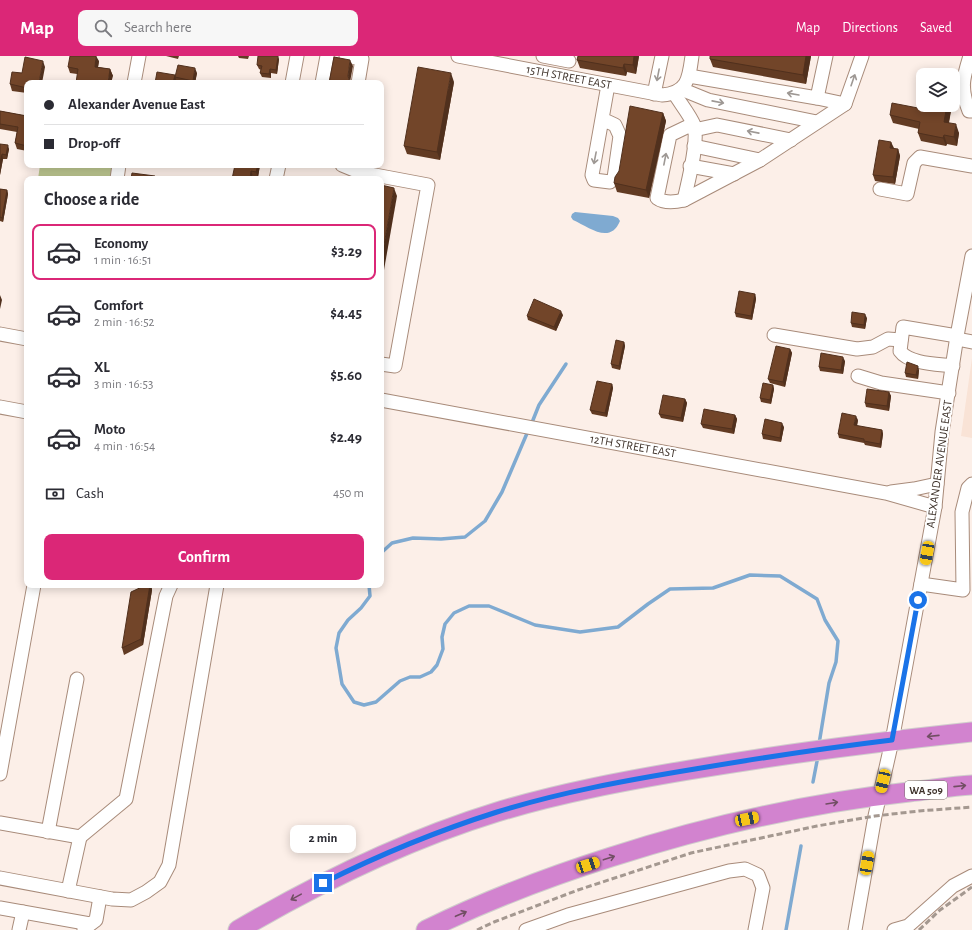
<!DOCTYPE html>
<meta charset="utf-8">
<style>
body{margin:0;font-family:"Alegreya Sans",sans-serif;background:#f7f7f7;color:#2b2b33;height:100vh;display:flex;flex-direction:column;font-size:15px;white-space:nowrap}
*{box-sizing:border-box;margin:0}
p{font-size:13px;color:#7c7c81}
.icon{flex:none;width:22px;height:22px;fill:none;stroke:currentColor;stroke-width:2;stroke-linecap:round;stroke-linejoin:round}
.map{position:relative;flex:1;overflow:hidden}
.details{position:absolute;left:24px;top:120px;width:360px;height:412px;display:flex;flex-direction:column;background:#fff;border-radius:8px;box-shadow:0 2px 10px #0003}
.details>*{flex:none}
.guide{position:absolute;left:24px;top:24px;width:360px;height:88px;border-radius:8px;box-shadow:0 2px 10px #0003;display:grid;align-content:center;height:88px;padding:0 20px;background:#fff}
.buttons{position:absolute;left:916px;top:12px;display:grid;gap:8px}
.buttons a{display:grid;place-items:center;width:44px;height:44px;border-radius:8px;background:#fff;box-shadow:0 2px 10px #0003;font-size:20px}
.end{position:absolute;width:18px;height:18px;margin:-9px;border:5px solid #1a73e8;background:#fff;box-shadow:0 0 0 2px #fff}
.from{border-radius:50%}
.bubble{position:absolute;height:28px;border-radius:8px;background:#fff;box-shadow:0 2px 10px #0003;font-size:13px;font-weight:700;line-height:28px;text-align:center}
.car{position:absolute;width:12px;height:24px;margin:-12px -6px;border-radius:5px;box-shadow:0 0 3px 1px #0007;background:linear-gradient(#f5c518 24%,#345 0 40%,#f5c518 0 76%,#345 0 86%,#f5c518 0)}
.guide b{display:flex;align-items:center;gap:14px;height:38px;font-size:15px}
.guide b+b{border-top:1px solid #e1e1e2}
.guide i{width:10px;height:10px;background:#2b2b33}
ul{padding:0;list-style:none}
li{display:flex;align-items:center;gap:12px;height:56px;margin:0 8px 6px;padding:0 12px;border:2px solid transparent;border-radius:8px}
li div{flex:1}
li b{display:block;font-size:15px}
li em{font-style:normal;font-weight:700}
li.on{border-color:#db2777}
li>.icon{width:36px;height:36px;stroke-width:1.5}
h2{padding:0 20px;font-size:18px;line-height:48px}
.pay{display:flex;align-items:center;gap:10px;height:44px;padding:0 20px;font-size:15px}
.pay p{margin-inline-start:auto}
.cta{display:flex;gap:8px;margin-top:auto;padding:8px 20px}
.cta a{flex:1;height:46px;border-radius:8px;background:#db2777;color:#fff;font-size:16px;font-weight:700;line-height:46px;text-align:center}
header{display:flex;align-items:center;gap:24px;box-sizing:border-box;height:56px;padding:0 20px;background:#db2777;color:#fff}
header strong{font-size:19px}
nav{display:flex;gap:22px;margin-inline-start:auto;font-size:14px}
.search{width:280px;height:36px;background:#f7f7f7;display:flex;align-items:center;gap:10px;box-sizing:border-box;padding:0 14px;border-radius:8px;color:#7c7c81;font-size:15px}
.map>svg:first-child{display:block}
.commercial{fill:#f9e3d6}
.green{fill:#bcc690}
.water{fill:#7faad1}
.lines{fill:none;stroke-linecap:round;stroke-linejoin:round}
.stream{stroke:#7faad1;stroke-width:3.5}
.minor-casing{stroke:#a88b7a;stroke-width:15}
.highway-casing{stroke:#d0cecc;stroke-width:21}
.minor{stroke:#fff;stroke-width:13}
.highway{stroke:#d283cf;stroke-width:19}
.rail{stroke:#a49890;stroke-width:3;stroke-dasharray:6 3;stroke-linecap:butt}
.wall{fill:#623b23}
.shaded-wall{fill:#50301d}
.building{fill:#724529;stroke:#50301d}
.oneway{stroke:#9e9894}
.oneway2{stroke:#714e63}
.route{stroke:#1a73e8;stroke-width:5}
.labels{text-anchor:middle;stroke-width:4;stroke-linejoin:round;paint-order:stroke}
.shield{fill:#fff;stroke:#776f69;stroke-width:1}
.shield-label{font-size:11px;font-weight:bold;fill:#3d3129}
.street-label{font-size:12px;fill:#3d3129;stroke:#fff}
</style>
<header>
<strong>Map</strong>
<div class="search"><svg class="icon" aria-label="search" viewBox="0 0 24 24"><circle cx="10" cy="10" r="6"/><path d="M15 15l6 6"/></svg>Search here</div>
<nav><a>Map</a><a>Directions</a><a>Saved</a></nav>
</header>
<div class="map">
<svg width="972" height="874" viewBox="0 0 972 874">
<rect width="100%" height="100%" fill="#fcefe8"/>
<polygon class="commercial" points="972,302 972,382 961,380"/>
<polygon class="green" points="40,109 114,109 111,123 38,123"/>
<path class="water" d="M575,156L613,160L618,162L620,165C610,189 589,171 573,164L571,161L572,158Z"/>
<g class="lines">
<g class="stream">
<polyline points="531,369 539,349 566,308"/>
<polyline points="381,497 392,487 413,482 441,483 465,481 485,465 502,436 528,375"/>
<polyline points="369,529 370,540 361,552 348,564 339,577 336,592 342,628 354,646 364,649 376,646 400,625 410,621 420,621 431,616 437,609 443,593 442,581 445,568 454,557 469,550 489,550 535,569 580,576 618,571 648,548 670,533 713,532 750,519 780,520 817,543 825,564 838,585 836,606 829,627 819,688"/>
<polyline points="813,726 818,700"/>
<polyline points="786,874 801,790"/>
</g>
<g class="minor-casing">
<g id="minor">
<polyline points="346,0 362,3 358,27"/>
<path d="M458,0L662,39C688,37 689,22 692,0"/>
<polyline points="543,0 569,5"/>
<path d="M970,0C963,22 960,32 969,55H972"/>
<polyline points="689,20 817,42 826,0"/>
<polyline points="134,27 139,0"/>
<polyline points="292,27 297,0"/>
<polyline points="322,27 327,0"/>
<polyline points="681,33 708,44 817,66"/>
<path d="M674,37C680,47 690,59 694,69C699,86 688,126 684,144"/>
<polyline points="654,38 662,0"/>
<polyline points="817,42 845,48"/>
<polyline points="602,63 615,69 620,80 614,122 610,126 594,124 592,119 608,29"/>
<path d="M693,68L670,79L657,142C665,148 676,146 684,144L760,104L845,48L862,0"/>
<polyline points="694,74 717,69 791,84"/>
<polyline points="694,90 760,104"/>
<polyline points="342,109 359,116 428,129 395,310 381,308"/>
<polyline points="690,110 734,118"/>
<polyline points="117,123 119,109"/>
<polyline points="276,123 279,109"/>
<polyline points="880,133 907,138 914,107 920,101 972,110"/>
<polyline points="0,278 27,283"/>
<polyline points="774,279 857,293 873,291 888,283 901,284"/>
<polyline points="957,283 972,286"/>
<path d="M953,310C938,308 909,308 900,295L903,271L957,280"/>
<polyline points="858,320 881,327 949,337"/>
<polyline points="381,344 886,437 935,451"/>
<polyline points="0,351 27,356"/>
<polyline points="891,436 914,433 937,428"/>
<polyline points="921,528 963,534 962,456 968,432 972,428"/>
<polyline points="0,718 34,529"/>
<polyline points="0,767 80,781 126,743 166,540 171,529"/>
<polyline points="48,776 77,623"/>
<polyline points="0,822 112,843 131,844 146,836 160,826 169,809 217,529"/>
<polyline points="68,835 80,781"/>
<polyline points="0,852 90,868"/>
<polyline points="84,873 96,864 100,841"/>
<polyline points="19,874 23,856"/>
<polyline points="526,874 568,859 729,815 745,813 758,819 763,832 755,874"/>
<polyline points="855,874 875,760 892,685 935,451 942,376 957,280 972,200"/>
<polyline points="894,874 908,870 953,830 972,820"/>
</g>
</g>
<g class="highway-casing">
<g id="highway">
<path d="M238,874C320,826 406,784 497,756C560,737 624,725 689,714C783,698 877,686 972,676"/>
<path d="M426,874C485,845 548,821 611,801C708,770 808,747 909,736C930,734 951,730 972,729"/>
</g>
</g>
<use href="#minor" class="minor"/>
<use href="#highway" class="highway"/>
<g class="rail">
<polyline points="477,874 494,866 578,834 691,797 817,770 875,760 919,755 972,751"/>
<polyline points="919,874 940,854 972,831"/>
</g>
</g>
<g class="wall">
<polygon points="166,0 179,0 178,3"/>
<polygon points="238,0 249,0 248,3 239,2"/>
<polygon points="639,0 636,18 627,16 626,20 580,12 577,4"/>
<polygon points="811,0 806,28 713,11 710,3"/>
<polygon points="279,3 277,18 271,17 271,22 262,21 260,17 261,14 259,13 257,9"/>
<polygon points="99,5 98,11 110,13 113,20 77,18 70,17 68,11"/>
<polygon points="45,11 27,27 27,37 12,35 10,28 22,17"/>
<polygon points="197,17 195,27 184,27 177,26 176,24 176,27 155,27 175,20"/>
<polygon points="454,26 440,104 407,98 404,90"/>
<polygon points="923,49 952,49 949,67 959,77 957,90 947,88 946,90 921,85 918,77 919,73 893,67 890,59 918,52"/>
<polygon points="0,55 27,60 27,95 17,93 15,87 17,76 0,73"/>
<polygon points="663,57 666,65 649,142 617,136 614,127"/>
<polygon points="891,86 893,93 898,93 900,100 895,128 875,125 873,119"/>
<polygon points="0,88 9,93 7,103 3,103 0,119"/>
<polygon points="235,109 260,109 258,121 253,120"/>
<polygon points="0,133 7,134 8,138 3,166 0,165"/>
<polygon points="755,238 756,243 752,264 736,261 735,257"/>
<polygon points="563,259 556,275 528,264 527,260"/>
<polygon points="867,262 865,273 852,271 851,267"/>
<polygon points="624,286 625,290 620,314 612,312 611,308"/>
<polygon points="790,293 792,297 785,331 770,327 768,323"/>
<polygon points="845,305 843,318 820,315 819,311"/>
<polygon points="919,314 918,323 906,321 905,317"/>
<polygon points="612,328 613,332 607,361 592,358 590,354"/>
<polygon points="773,329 774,333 771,348 761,346 760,342"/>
<polygon points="889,336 891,340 889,355 866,351 865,347"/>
<polygon points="685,343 687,347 683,366 661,362 659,358"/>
<polygon points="735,359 737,363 734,378 703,372 701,368"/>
<polygon points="858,364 857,370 882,374 883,378 881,392 865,389 864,387 839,382 838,378"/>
<polygon points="784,371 781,386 763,383 762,378"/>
<polygon points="146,529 151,529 152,534 143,589 124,599 122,592"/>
</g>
<g class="shaded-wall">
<polygon points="96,0 99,5 97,17 95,11"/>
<polygon points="278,0 279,3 277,18 276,14"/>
<polygon points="634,0 639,0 636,18 633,9"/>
<polygon points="806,0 811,0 806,28 803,19"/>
<polygon points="350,4 353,10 350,26 348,20"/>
<polygon points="43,5 45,11 42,27 39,27"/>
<polygon points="624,8 627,16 626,20 623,12"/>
<polygon points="195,12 197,17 195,27 194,27 193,25"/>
<polygon points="110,13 113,20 111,27 108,27"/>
<polygon points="270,13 271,17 271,22 269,18"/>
<polygon points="451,17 454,26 440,104 437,96"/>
<polygon points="175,19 176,24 176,27 173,27"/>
<polygon points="947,49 952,49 947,75 944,66"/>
<polygon points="663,57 666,65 649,142 646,134"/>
<polygon points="956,68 959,77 957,90 954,81"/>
<polygon points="944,79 947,88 946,90 943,82"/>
<polygon points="891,86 894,92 892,98 890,92"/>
<polygon points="8,89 9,93 7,103 6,99"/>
<polygon points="898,93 900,100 895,128 893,121"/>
<polygon points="2,98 3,103 0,119 0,107"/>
<polygon points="258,109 260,109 258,121 256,116"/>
<polygon points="251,115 253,120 252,123 250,123"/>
<polygon points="394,132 397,140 381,231 381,206"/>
<polygon points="7,134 8,138 3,166 2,162"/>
<polygon points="755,238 756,243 752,264 751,260"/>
<polygon points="0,239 2,244 0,253"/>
<polygon points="561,255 563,259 556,275 554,271"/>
<polygon points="865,258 867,262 865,273 864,269"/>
<polygon points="624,286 625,290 620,314 619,310"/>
<polygon points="790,293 792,297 785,331 783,326"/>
<polygon points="843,301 845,305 843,318 841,314"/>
<polygon points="918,310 919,314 918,323 916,319"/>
<polygon points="612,328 613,332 607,361 605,357"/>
<polygon points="773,329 774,333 771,348 770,344"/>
<polygon points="889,336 891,340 889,355 887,350"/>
<polygon points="685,343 687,347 683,366 681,362"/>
<polygon points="735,359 737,363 734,378 732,373"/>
<polygon points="856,360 858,364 856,374 854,369"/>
<polygon points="782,367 784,371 781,386 780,382"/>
<polygon points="882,374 883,378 881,392 880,388"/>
<polygon points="150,529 151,529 152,534 143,589 141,583"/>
</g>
<g class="building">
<polygon points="70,0 96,0 95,11 110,13 108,27 76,27 78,13 68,11"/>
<polygon points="258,0 278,0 276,14 270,13 269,18 260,17 262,10 257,9"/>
<polygon points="578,0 634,0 633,9 624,8 623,12 577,4"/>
<polygon points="710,0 806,0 803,19 710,3"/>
<polygon points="25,1 43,5 39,27 27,27 27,32 10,28 12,16 22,17"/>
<polygon points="334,1 350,4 348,20 350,27 329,27"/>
<polygon points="178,9 195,12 193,25 175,21"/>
<polygon points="418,11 451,17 437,96 404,90"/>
<polygon points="157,16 175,19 173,27 155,27"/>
<polygon points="922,32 923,32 923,49 947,49 944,66 956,68 954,81 944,79 943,82 918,77 920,66 890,59 892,47 918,52"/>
<polygon points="630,50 663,57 646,134 614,127 615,121 619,115"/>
<polygon points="0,55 27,60 27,90 15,87 18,71 0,68"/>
<polygon points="879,84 891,86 890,92 898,93 893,121 873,119"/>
<polygon points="0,88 8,89 6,99 2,98 0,107"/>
<polygon points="235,109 258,109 256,116 251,115 250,123 232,123"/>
<polygon points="132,117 155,120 154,123 131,123"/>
<polygon points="216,121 227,123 215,123"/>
<polygon points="381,129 394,132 381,206"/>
<polygon points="0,133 7,134 2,162 0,161"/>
<polygon points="739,235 755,238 751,260 735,257"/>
<polygon points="534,243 561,255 554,271 527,260"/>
<polygon points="852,256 865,258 864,269 851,267"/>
<polygon points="616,284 624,286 619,310 611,308"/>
<polygon points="776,290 790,293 783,326 768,323"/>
<polygon points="821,297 843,301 841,314 819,311"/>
<polygon points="907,306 918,310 916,319 905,317"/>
<polygon points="597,325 612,328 605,357 590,354"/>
<polygon points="763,327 773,329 770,344 760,342"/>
<polygon points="867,333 889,336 887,350 865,347"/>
<polygon points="663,339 685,343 681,362 659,358"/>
<polygon points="704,353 735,359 732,373 701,368"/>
<polygon points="842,357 856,360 854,369 882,374 880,388 864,385 864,383 838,378"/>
<polygon points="765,363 782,367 780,382 762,378"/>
<polygon points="146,529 150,529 141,583 122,592 131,536"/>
</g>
<defs><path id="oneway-shaft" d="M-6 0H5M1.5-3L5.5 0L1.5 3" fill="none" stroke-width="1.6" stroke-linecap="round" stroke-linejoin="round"/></defs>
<g class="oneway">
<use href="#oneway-shaft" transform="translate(658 19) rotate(101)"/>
<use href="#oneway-shaft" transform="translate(853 24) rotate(-71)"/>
<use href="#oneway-shaft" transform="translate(793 38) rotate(-170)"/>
<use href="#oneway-shaft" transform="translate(718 46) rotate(11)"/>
<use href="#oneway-shaft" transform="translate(753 76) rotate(-169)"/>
<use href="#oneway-shaft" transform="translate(595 102) rotate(101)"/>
<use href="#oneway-shaft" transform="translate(665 103) rotate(-79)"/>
</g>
<g class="oneway2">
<use href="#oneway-shaft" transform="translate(933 680) rotate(174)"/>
<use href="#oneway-shaft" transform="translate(960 730) rotate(-6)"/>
<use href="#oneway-shaft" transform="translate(832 747) rotate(-9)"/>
<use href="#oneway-shaft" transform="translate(609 802) rotate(-18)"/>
<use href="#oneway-shaft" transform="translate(296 841) rotate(151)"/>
<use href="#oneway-shaft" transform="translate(461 858) rotate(-23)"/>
</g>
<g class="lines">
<path class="route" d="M323,827C379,799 437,775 497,756C561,736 628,724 695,713C760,702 826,692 892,684L918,544"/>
</g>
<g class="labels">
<rect class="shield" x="905" y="725" width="42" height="18" rx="3"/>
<g class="shield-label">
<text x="926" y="738">WA 509</text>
</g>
<g class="street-label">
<text transform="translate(569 21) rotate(11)" y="4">15TH STREET EAST</text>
<text transform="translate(633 390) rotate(10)" y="4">12TH STREET EAST</text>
<text transform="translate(939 408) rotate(-82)" y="4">ALEXANDER AVENUE EAST</text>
</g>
</g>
</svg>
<div class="buttons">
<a><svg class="icon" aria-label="layers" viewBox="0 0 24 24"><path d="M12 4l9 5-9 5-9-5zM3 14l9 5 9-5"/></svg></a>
</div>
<i class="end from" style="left:918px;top:544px"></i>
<i class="end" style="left:323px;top:827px"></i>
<div class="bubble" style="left:290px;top:769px;width:66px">2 min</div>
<i class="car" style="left:927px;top:497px;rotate:190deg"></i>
<i class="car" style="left:883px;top:725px;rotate:193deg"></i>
<i class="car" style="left:747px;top:763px;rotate:78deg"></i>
<i class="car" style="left:867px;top:807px;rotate:10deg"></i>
<i class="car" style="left:588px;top:809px;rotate:72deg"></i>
<div class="guide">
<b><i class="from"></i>Alexander Avenue East</b>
<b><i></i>Drop-off</b>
</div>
<section class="details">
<h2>Choose a ride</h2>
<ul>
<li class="on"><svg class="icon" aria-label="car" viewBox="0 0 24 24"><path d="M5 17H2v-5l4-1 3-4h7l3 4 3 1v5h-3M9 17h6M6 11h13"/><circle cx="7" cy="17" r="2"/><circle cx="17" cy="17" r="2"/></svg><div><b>Economy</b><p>1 min · 16:51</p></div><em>$3.29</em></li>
<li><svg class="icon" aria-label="car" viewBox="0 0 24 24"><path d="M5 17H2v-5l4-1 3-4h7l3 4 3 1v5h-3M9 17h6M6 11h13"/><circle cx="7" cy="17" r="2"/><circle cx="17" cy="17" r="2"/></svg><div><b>Comfort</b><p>2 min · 16:52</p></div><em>$4.45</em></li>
<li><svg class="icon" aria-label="car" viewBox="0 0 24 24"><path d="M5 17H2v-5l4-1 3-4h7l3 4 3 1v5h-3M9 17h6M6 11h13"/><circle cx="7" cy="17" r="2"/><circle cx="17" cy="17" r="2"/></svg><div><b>XL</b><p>3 min · 16:53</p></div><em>$5.60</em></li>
<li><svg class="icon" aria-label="car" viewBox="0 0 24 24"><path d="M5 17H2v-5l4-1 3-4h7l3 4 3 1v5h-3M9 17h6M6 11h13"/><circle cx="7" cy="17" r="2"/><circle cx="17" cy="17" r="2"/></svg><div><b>Moto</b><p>4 min · 16:54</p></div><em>$2.49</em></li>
</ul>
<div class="pay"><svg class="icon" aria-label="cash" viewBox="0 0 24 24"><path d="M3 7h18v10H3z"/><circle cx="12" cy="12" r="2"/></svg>Cash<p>450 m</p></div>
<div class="cta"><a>Confirm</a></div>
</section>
</div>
